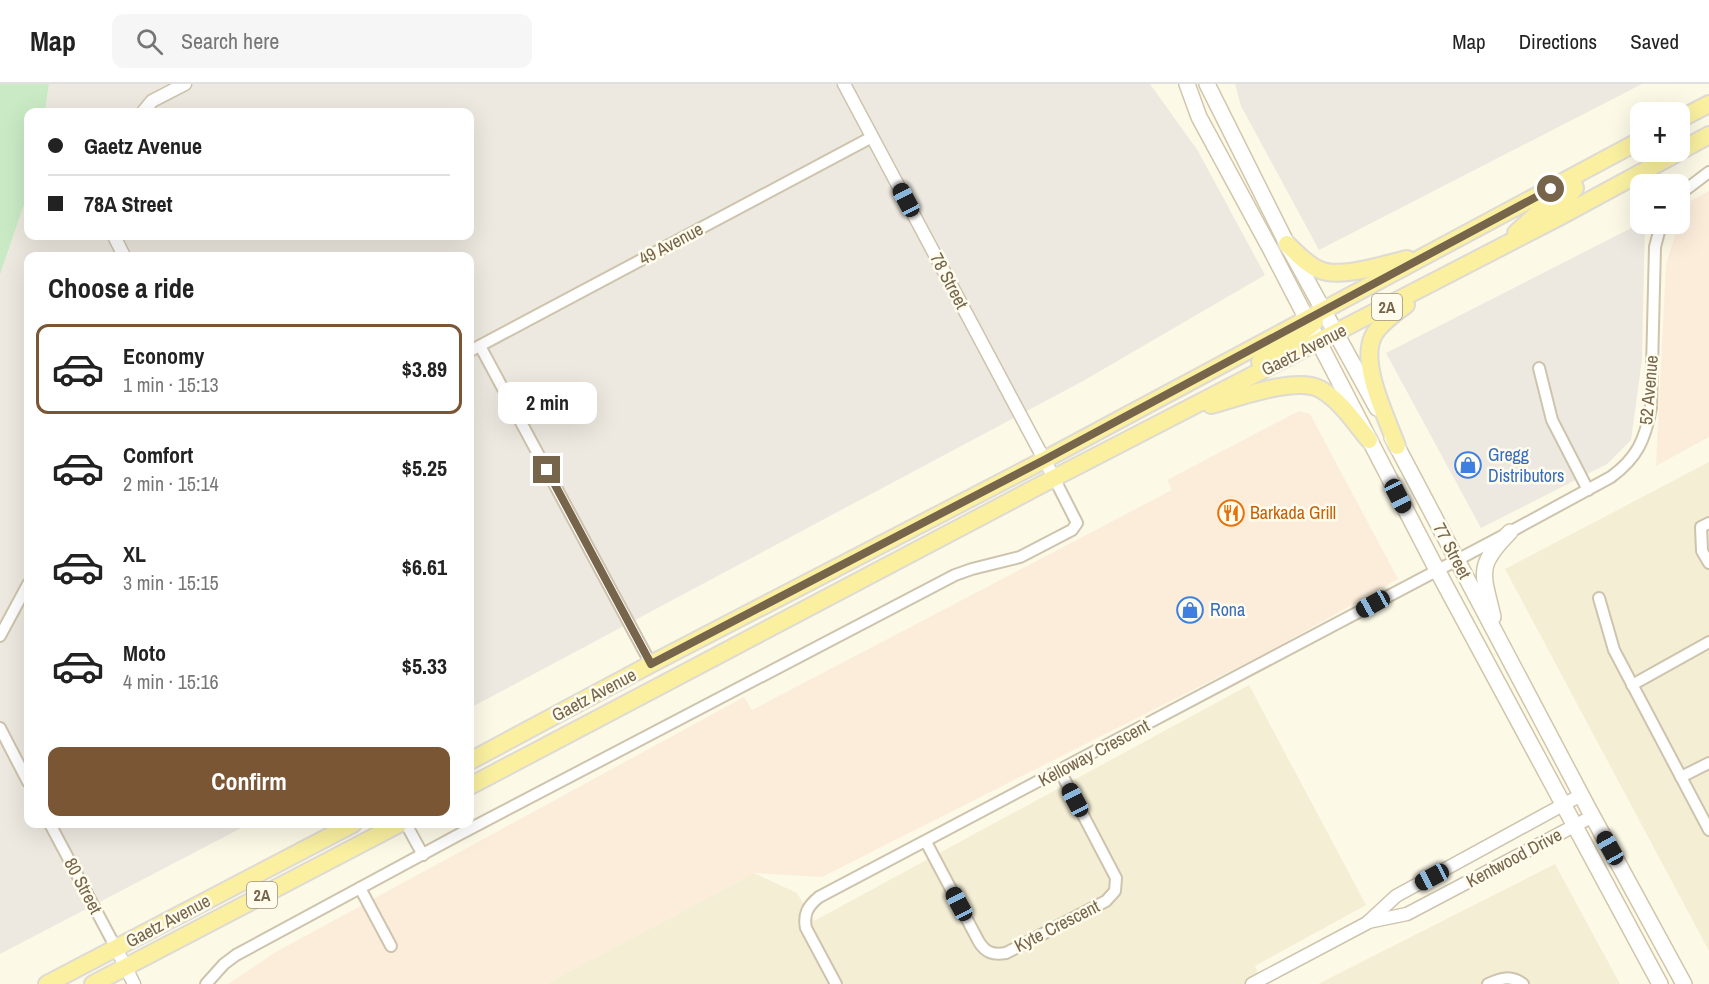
<!DOCTYPE html>
<meta charset="utf-8">
<style>
body{margin:0;font-family:"Archivo Narrow",sans-serif;background:#f6f6f6;color:#222;height:100vh;display:flex;flex-direction:column;font-size:22px;white-space:nowrap}
*{box-sizing:border-box;margin:0}
p{font-size:20px;color:#767676}
.icon{flex:none;width:33px;height:33px;fill:none;stroke:currentColor;stroke-width:2;stroke-linecap:round;stroke-linejoin:round}
.map{position:relative;flex:1;overflow:hidden}
.drawer{position:absolute;left:24px;top:168px;width:450px;height:576px;display:flex;flex-direction:column;background:#fff;border-radius:12px;box-shadow:0 6px 24px #0002}
.drawer>*{flex:none}
.top-card{position:absolute;left:24px;top:24px;width:450px;height:132px;border-radius:12px;box-shadow:0 6px 24px #0002;display:grid;align-content:center;height:132px;padding:0 24px;background:#fff}
.controls{position:absolute;left:1630px;top:18px;display:grid;gap:12px}
.controls a{display:grid;place-items:center;width:60px;height:60px;border-radius:12px;background:#fff;box-shadow:0 6px 24px #0002;font-size:30px}
.end{position:absolute;width:27px;height:27px;margin:-14px;border:8px solid #76654b;background:#fff;box-shadow:0 0 0 3px #fff}
.from{border-radius:50%}
.bubble{position:absolute;height:42px;border-radius:12px;background:#fff;box-shadow:0 6px 24px #0002;font-size:20px;font-weight:700;line-height:42px;text-align:center}
.car{position:absolute;width:18px;height:36px;margin:-18px -9px;border-radius:8px;box-shadow:0 0 4px 2px #0007;background:linear-gradient(#222 24%,#8ab4d8 0 40%,#222 0 76%,#8ab4d8 0 86%,#222 0)}
.top-card b{display:flex;align-items:center;gap:21px;height:57px;font-size:22px}
.top-card b+b{border-top:2px solid #e0e0e0}
.top-card i{width:15px;height:15px;background:#222}
ul{padding:0;list-style:none}
li{display:flex;align-items:center;gap:18px;height:90px;margin:0 12px 9px;padding:0 12px;border:3px solid transparent;border-radius:12px}
li div{flex:1}
li b{display:block;font-size:22px}
li em{font-style:normal;font-weight:700}
li.active{border-color:#7a5635}
li>.icon{width:54px;height:54px;stroke-width:1.5}
h2{padding:0 24px;font-size:27px;line-height:72px}
.cta{display:flex;gap:12px;margin-top:auto;padding:12px 24px}
.cta a{flex:1;height:69px;border-radius:12px;background:#7a5635;color:#fff;font-size:24px;font-weight:700;line-height:69px;text-align:center}
header{display:flex;align-items:center;gap:36px;box-sizing:border-box;height:84px;padding:0 30px;background:#fff;border-bottom:2px solid #e0e0e0}
header strong{font-size:28px}
nav{display:flex;gap:33px;margin-inline-start:auto;font-size:21px}
.search{width:420px;height:54px;background:#f6f6f6;display:flex;align-items:center;gap:15px;box-sizing:border-box;padding:0 21px;border-radius:12px;color:#767676;font-size:22px}
.map>svg:first-child{display:block}
.residential{fill:#f4eed5}
.commercial{fill:#fceddb}
.industrial{fill:#ede9e0}
.green{fill:#caeac5}
.lines{fill:none;stroke-linecap:round;stroke-linejoin:round}
.minor-casing{stroke:#cec4ad;stroke-width:14}
.tertiary-casing{stroke:#cec4ad;stroke-width:15}
.secondary-casing{stroke:#d1c6aa;stroke-width:18}
.primary-casing{stroke:#dedad4;stroke-width:20}
.minor{stroke:#fff;stroke-width:10}
.tertiary{stroke:#fff;stroke-width:12}
.secondary{stroke:#fff;stroke-width:15}
.primary{stroke:#faf0a0;stroke-width:16}
.route{stroke:#76654b;stroke-width:8}
.labels{text-anchor:middle;stroke-width:5;stroke-linejoin:round;paint-order:stroke}
.shield{fill:#fffced;stroke:#9f927c;stroke-width:1.5}
.shield-label{font-size:16px;font-weight:bold;fill:#76654b}
.street-label{font-size:18px;fill:#76654b;stroke:#fffced}
.shop-label{font-size:18px;fill:#366cbe;stroke:#fffced;text-anchor:start}
.food-label{font-size:18px;fill:#c56008;stroke:#fffced;text-anchor:start}
</style>
<header>
<strong>Map</strong>
<div class="search"><svg class="icon" aria-label="search" viewBox="0 0 24 24"><circle cx="10" cy="10" r="6"/><path d="M15 15l6 6"/></svg>Search here</div>
<nav><a>Map</a><a>Directions</a><a>Saved</a></nav>
</header>
<div class="map">
<svg width="1709" height="900" viewBox="0 0 1709 900">
<rect width="100%" height="100%" fill="#fcf9e7"/>
<g class="residential">
<polygon points="1709,378 1709,867 1505,485"/>
<polygon points="1249,601 1366,821 1255,882 1262,900 546,900 754,789 797,809 814,837"/>
<polygon points="1555,780 1620,900 1318,900"/>
</g>
<g class="commercial">
<polygon points="1709,107 1709,353 1656,382 1666,180 1685,120"/>
<polygon points="1299,327 1310,330 1398,495 1264,570 822,793 754,789 546,900 228,900 274,869 744,613 752,626 1172,406 1167,396"/>
</g>
<g class="industrial">
<polygon points="49,0 1150,0 1198,67 1265,191 1083,297 470,624 470,172 28,172 28,740 249,740 0,870 0,191 28,109 28,152 470,152 470,28 45,28"/>
<polygon points="1235,0 1642,0 1319,166 1241,22"/>
<polygon points="1641,139 1645,140 1642,275 1631,356 1607,380 1481,444 1386,269"/>
</g>
<polygon class="green" points="0,0 49,0 45,28 28,28 28,109 0,191"/>
<g class="lines">
<g class="minor-casing">
<g id="minor">
<polyline points="1680,110 1709,88"/>
<polyline points="480,262 651,580"/>
<polyline points="470,267 872,53"/>
<polyline points="1539,284 1552,336 1588,406"/>
<polyline points="1709,439 1701,443 1702,467 1709,479"/>
<polyline points="1599,514 1614,566 1709,746"/>
<polyline points="0,552 28,500"/>
<polyline points="1632,601 1709,558"/>
<polyline points="0,644 28,698"/>
<polyline points="1681,693 1709,679"/>
<polyline points="50,740 116,864"/>
<polyline points="406,740 423,771"/>
<path d="M926,758L979,858C986,869 993,871 1006,869L1106,817L1115,807L1116,794L1060,687"/>
<polyline points="360,804 391,862"/>
<polyline points="206,900 224,880 236,871 460,750 955,491 972,485 1020,473 1072,446 1077,439 1054,394"/>
<path d="M836,900L806,844C803,830 808,822 819,813L1510,448L1611,393C1637,374 1645,356 1651,324L1655,163L1661,140"/>
<path d="M1488,900C1501,894 1511,891 1523,900"/>
</g>
</g>
<g class="tertiary-casing">
<g id="tertiary">
<polyline points="844,0 1054,394"/>
<polyline points="143,28 152,17 185,0"/>
<polyline points="114,152 124,172"/>
<polyline points="1368,838 1407,830 1593,732"/>
<polyline points="116,864 134,900"/>
<polyline points="1252,900 1367,839 1396,812 1581,711"/>
</g>
</g>
<g class="secondary-casing">
<g id="secondary">
<polyline points="1187,0 1199,33 1271,166 1437,486 1660,900"/>
<polyline points="1207,0 1287,160 1377,324"/>
<polyline points="1392,353 1588,724 1684,900"/>
<path d="M1493,533C1483,489 1475,483 1510,448"/>
</g>
</g>
<g class="primary-casing">
<g id="primary">
<polyline points="1680,35 1709,20"/>
<polyline points="1680,67 1709,51"/>
<polyline points="1516,149 1539,128 1569,111 1575,104 1571,94"/>
<path d="M1287,160C1297,169 1307,181 1320,186C1341,195 1385,180 1407,175"/>
<polyline points="1260,278 1284,262 1315,238"/>
<path d="M1211,321C1238,314 1296,292 1320,305C1340,316 1355,339 1369,356"/>
<path d="M1397,362C1387,334 1357,276 1375,249C1382,238 1395,229 1406,221"/>
<polyline points="470,677 651,580 1044,376 1641,56"/>
<polyline points="470,702 1054,394 1559,133 1679,68"/>
<polyline points="47,900 353,740"/>
<polyline points="93,900 399,740"/>
</g>
</g>
<use href="#minor" class="minor"/>
<use href="#tertiary" class="tertiary"/>
<use href="#secondary" class="secondary"/>
<use href="#primary" class="primary"/>
</g>
<g class="lines">
<polyline class="route" points="547,386 651,580 1044,376 1551,105"/>
</g>
<defs>
<g id="shop-ring" transform="scale(1.35)"><circle r="9.5" fill="#fffced" stroke="#3f7fe0" stroke-width="1.5"/><path d="M-5-2.5h2.3a2.7 3.5 0 0 1 5.4 0H5L5.5 6h-11ZM-1.5-2.5h3a1.5 2.3 0 0 0-3 0Z" fill="#3f7fe0"/></g>
<g id="restaurant-ring" transform="scale(1.35)"><circle r="9.5" fill="#fffced" stroke="#e8710a" stroke-width="1.5"/><path d="M-5-6h1v4h1v-4h1v4h1v-4h1v5L-1.5 .5V6h-2V.5L-5-1ZM5-6V6H3V1.5H1.5Q1.5-4 5-6Z" fill="#e8710a"/></g>
</defs>
<g fill-rule="evenodd">
<use href="#shop-ring" x="1468" y="381"/>
<use href="#restaurant-ring" x="1231" y="429"/>
<use href="#shop-ring" x="1190" y="526"/>
</g>
<g class="labels">
<g class="shield">
<rect x="1372" y="210" width="30" height="26" rx="4.5"/>
<rect x="247" y="798" width="30" height="26" rx="4.5"/>
</g>
<g class="shield-label">
<text x="1387" y="229">2A</text>
<text x="262" y="817">2A</text>
</g>
<g class="street-label">
<text transform="translate(671 160) rotate(-28)" y="6">49 Avenue</text>
<text transform="translate(949 197) rotate(62)" y="6">78 Street</text>
<text transform="translate(1304 266) rotate(-27)" y="6">Gaetz Avenue</text>
<text transform="translate(1649 306) rotate(-85)" y="6">52 Avenue</text>
<text transform="translate(1452 467) rotate(62)" y="6">77 Street</text>
<text transform="translate(594 611) rotate(-28)" y="6">Gaetz Avenue</text>
<text transform="translate(1094 669) rotate(-28)" y="6">Kelloway Crescent</text>
<text transform="translate(1514 774) rotate(-28)" y="6">Kentwood Drive</text>
<text transform="translate(83 802) rotate(62)" y="6">80 Street</text>
<text transform="translate(168 837) rotate(-28)" y="6">Gaetz Avenue</text>
<text transform="translate(1057 842) rotate(-27)" y="6">Kyte Crescent</text>
</g>
<g class="shop-label">
<text x="1488" y="377">Gregg<tspan x="1488" dy="21">Distributors</tspan></text>
<text x="1210" y="532">Rona</text>
</g>
<g class="food-label">
<text x="1250" y="435">Barkada Grill</text>
</g>
</g>
</svg>
<div class="controls">
<a>+</a>
<a>−</a>
</div>
<i class="end from" style="left:1551px;top:105px"></i>
<i class="end" style="left:547px;top:386px"></i>
<div class="bubble" style="left:498px;top:298px;width:99px">2 min</div>
<i class="car" style="left:906px;top:116px;rotate:332deg"></i>
<i class="car" style="left:1398px;top:412px;rotate:153deg"></i>
<i class="car" style="left:1373px;top:520px;rotate:241deg"></i>
<i class="car" style="left:1075px;top:716px;rotate:332deg"></i>
<i class="car" style="left:1610px;top:764px;rotate:331deg"></i>
<i class="car" style="left:1432px;top:793px;rotate:242deg"></i>
<i class="car" style="left:959px;top:820px;rotate:332deg"></i>
<div class="top-card">
<b><i class="from"></i>Gaetz Avenue</b>
<b><i></i>78A Street</b>
</div>
<section class="drawer">
<h2>Choose a ride</h2>
<ul>
<li class="active"><svg class="icon" aria-label="car" viewBox="0 0 24 24"><path d="M5 17H2v-5l4-1 3-4h7l3 4 3 1v5h-3M9 17h6M6 11h13"/><circle cx="7" cy="17" r="2"/><circle cx="17" cy="17" r="2"/></svg><div><b>Economy</b><p>1 min · 15:13</p></div><em>$3.89</em></li>
<li><svg class="icon" aria-label="car" viewBox="0 0 24 24"><path d="M5 17H2v-5l4-1 3-4h7l3 4 3 1v5h-3M9 17h6M6 11h13"/><circle cx="7" cy="17" r="2"/><circle cx="17" cy="17" r="2"/></svg><div><b>Comfort</b><p>2 min · 15:14</p></div><em>$5.25</em></li>
<li><svg class="icon" aria-label="car" viewBox="0 0 24 24"><path d="M5 17H2v-5l4-1 3-4h7l3 4 3 1v5h-3M9 17h6M6 11h13"/><circle cx="7" cy="17" r="2"/><circle cx="17" cy="17" r="2"/></svg><div><b>XL</b><p>3 min · 15:15</p></div><em>$6.61</em></li>
<li><svg class="icon" aria-label="car" viewBox="0 0 24 24"><path d="M5 17H2v-5l4-1 3-4h7l3 4 3 1v5h-3M9 17h6M6 11h13"/><circle cx="7" cy="17" r="2"/><circle cx="17" cy="17" r="2"/></svg><div><b>Moto</b><p>4 min · 15:16</p></div><em>$5.33</em></li>
</ul>
<div class="cta"><a>Confirm</a></div>
</section>
</div>
